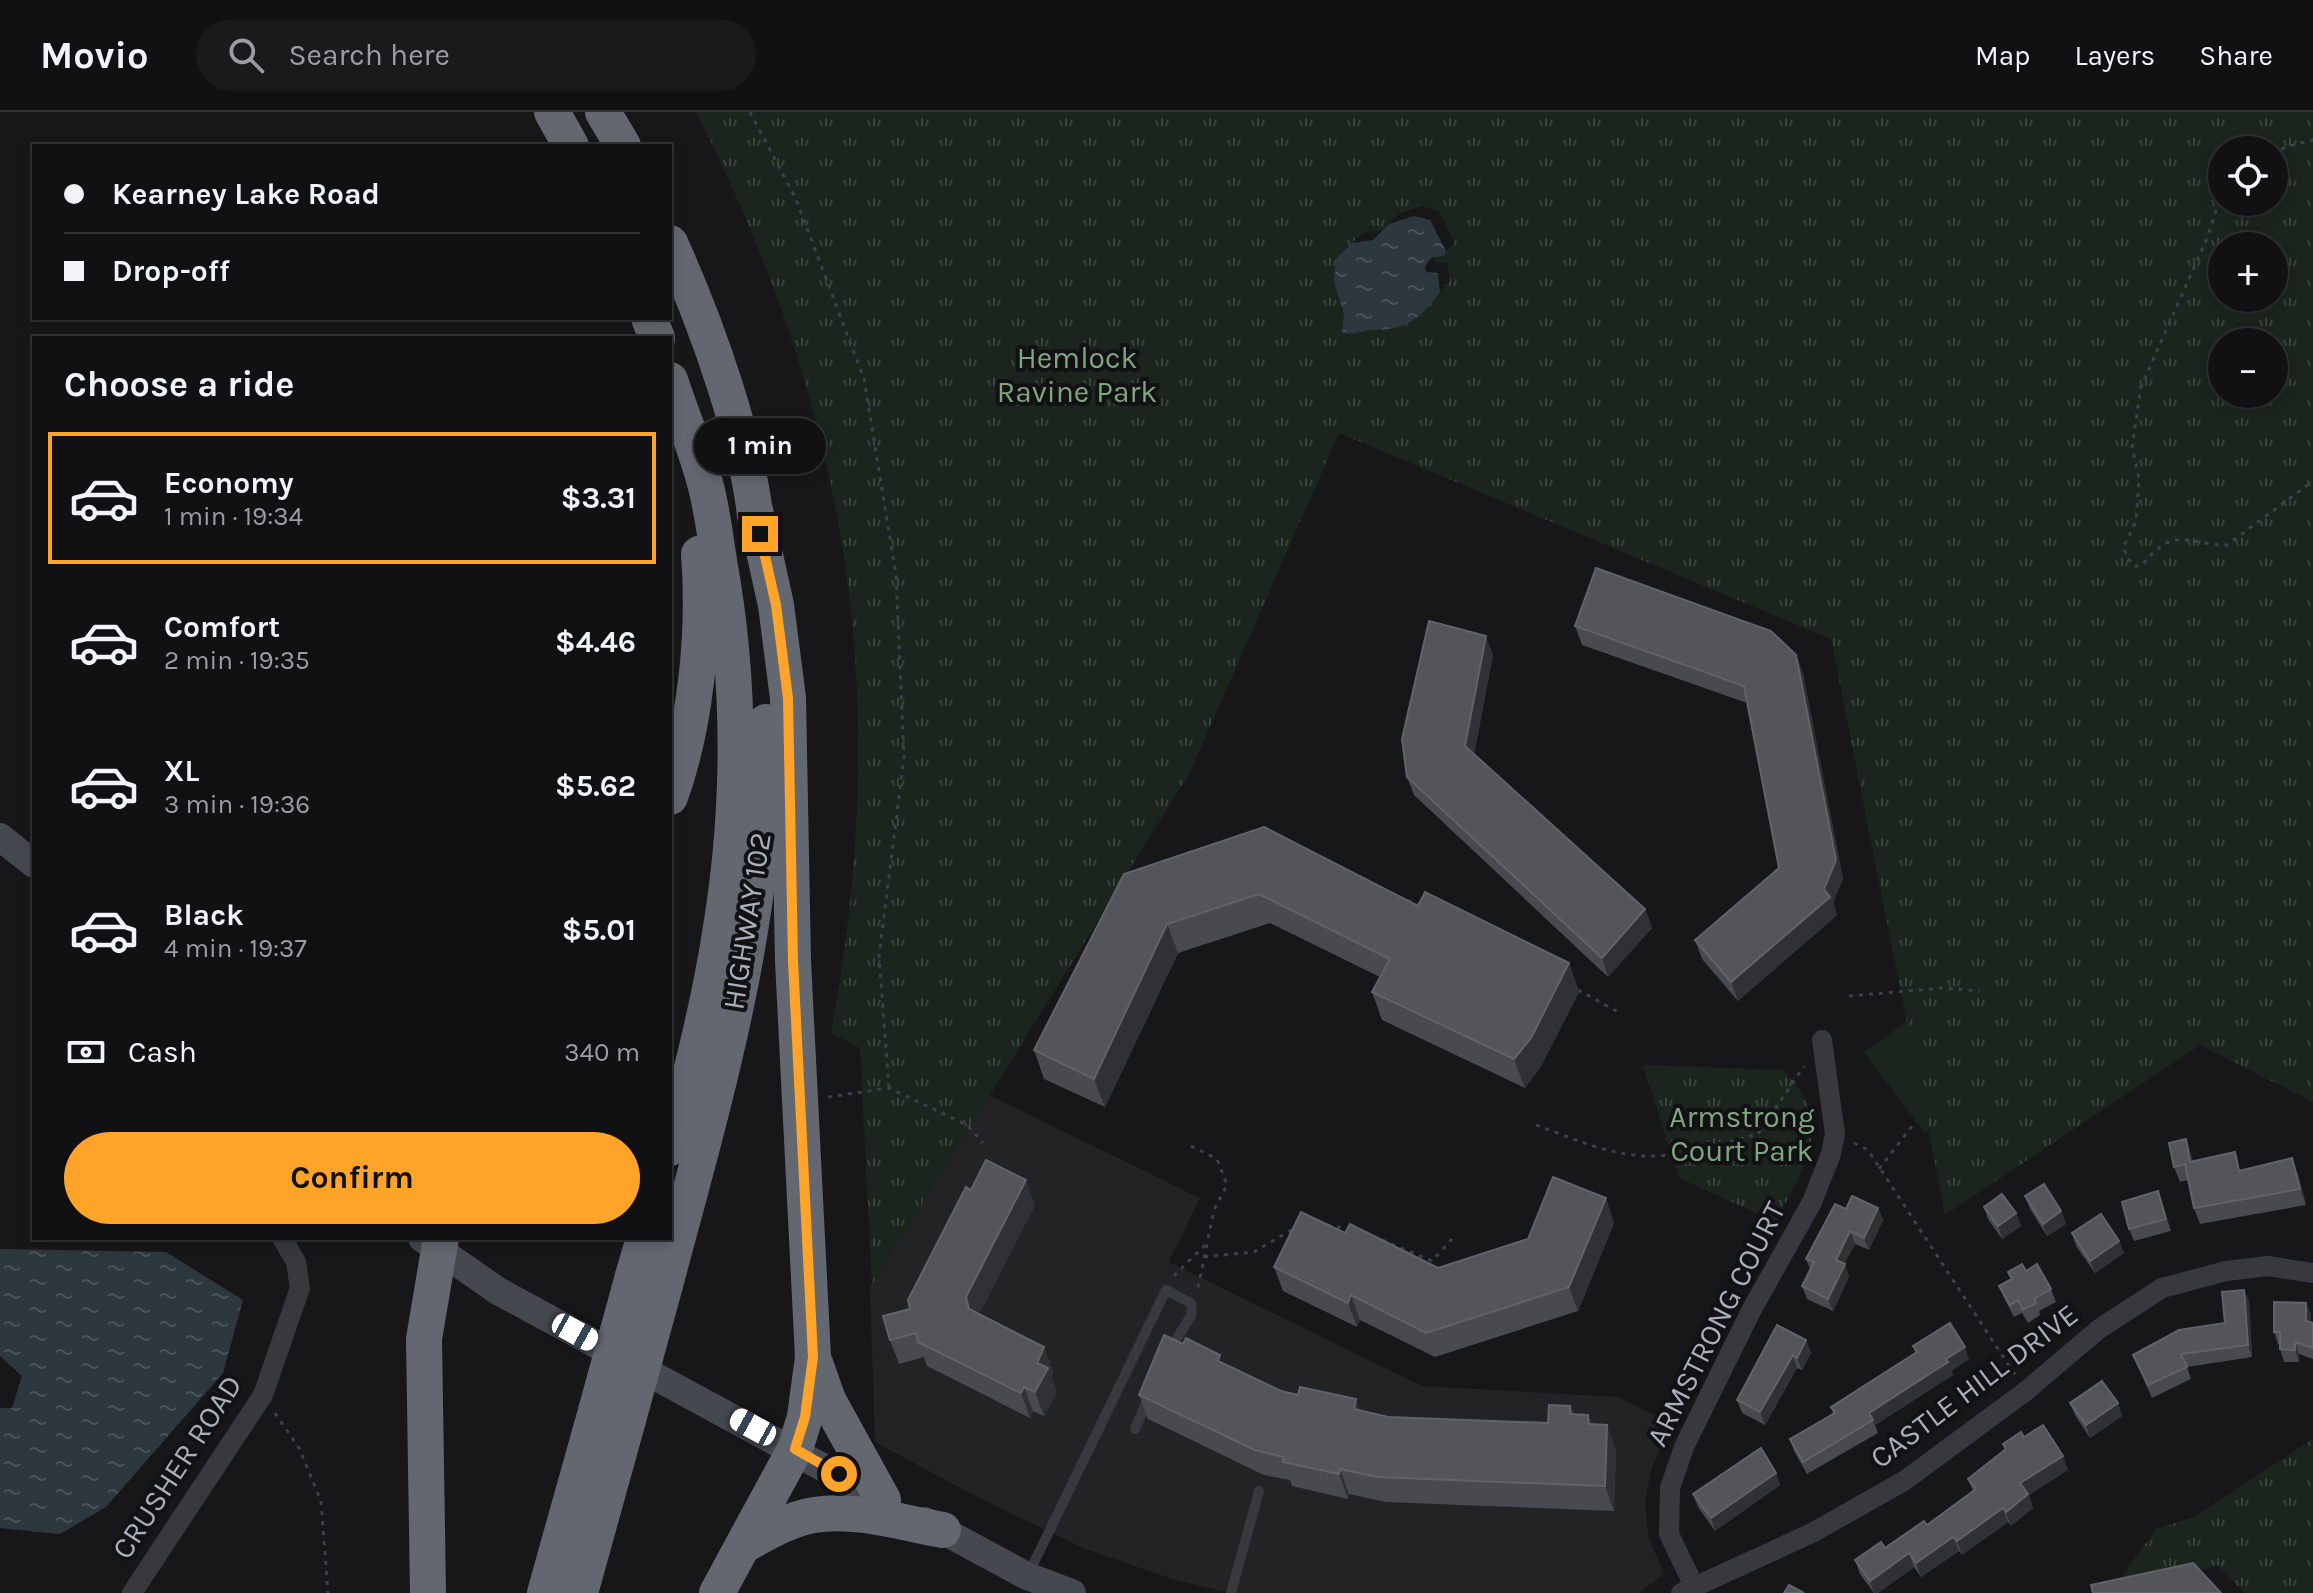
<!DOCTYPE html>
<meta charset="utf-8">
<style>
body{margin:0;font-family:Karla,sans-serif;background:#1a1a1c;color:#f1f3f6;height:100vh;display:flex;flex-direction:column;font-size:30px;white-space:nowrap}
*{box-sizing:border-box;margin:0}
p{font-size:26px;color:#9c9da0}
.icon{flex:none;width:44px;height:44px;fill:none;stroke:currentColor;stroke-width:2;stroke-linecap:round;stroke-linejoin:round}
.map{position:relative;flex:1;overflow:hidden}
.details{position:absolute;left:32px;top:224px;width:640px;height:904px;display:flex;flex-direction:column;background:#111113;border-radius:0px;box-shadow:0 4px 12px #0003,0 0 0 2px #303133}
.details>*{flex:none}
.banner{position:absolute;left:32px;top:32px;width:640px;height:176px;border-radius:0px;box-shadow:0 4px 12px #0003,0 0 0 2px #303133;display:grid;align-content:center;height:176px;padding:0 32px;background:#111113}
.tools{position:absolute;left:2208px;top:24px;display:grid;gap:16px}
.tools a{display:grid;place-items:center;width:80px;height:80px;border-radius:50%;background:#111113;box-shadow:0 4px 12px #0003,0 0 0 2px #303133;font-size:40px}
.end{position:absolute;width:36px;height:36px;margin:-18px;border:10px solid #ffa429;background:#111;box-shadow:0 0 0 4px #111}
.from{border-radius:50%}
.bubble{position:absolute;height:56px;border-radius:28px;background:#111113;box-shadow:0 4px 12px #0003,0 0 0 2px #303133;font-size:26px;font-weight:700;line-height:56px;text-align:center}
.car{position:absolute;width:24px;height:48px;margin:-24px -12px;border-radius:10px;box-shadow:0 0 6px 2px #0007;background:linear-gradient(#fff 24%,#345 0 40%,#fff 0 76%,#345 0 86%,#fff 0)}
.banner b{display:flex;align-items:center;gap:28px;height:76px;font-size:30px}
.banner b+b{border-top:2px solid #303133}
.banner i{width:20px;height:20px;background:#f1f3f6}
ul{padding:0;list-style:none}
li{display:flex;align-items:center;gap:24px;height:132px;margin:0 16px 12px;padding:0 16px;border:4px solid transparent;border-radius:0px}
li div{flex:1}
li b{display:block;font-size:30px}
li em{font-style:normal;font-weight:700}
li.active{border-color:#ffa429}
li>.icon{width:72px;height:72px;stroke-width:1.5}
h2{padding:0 32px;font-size:36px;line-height:96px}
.pay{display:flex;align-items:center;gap:20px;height:88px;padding:0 32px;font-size:30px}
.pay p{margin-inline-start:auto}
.primary-button{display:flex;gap:16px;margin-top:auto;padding:16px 32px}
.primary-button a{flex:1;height:92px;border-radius:48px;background:#ffa429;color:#111;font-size:32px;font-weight:700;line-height:92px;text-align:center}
header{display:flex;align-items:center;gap:48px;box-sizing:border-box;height:112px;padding:0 40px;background:#111113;border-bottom:2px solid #303133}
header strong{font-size:38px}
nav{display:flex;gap:44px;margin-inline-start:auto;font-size:28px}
.search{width:560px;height:72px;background:#1a1a1c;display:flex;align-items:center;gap:20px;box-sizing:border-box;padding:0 28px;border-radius:44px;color:#9c9da0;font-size:30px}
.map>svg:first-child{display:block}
.built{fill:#232326}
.green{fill:#1c251d}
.park{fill:url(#park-tufts);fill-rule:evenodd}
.water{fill:url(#water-ripples)}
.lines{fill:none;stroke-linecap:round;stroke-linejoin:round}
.path{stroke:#3d4046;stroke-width:3;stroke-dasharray:4 6;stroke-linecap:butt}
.lane{stroke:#38393e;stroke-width:10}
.street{stroke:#38393e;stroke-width:20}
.secondary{stroke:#45484f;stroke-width:28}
.highway{stroke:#636870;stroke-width:36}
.highway-bridge{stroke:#636870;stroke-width:36}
.wall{fill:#484a4e}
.shaded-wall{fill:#303134}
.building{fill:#53555a;stroke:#606369;stroke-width:2}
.route{stroke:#ffa429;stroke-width:10}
.labels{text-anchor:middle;stroke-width:8;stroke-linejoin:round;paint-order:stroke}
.park-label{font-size:30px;fill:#7fa67e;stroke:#121214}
.street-label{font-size:30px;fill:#a8afba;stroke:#121214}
</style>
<header>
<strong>Movio</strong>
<div class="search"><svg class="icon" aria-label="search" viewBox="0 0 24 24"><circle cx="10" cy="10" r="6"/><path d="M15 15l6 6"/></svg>Search here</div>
<nav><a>Map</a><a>Layers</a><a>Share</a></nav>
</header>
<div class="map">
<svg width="2313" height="1481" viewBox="0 0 2313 1481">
<defs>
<pattern id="park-tufts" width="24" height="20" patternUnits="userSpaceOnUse" patternTransform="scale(2)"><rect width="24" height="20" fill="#1c251d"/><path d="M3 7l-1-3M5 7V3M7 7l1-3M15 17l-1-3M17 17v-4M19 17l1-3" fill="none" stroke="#3a423c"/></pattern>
<pattern id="water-ripples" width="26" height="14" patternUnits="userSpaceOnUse" patternTransform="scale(2)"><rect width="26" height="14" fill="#2c383e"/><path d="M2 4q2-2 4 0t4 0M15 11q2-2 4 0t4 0" fill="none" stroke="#485258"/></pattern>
</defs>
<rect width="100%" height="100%" fill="#171719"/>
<polygon class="built" points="989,983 1200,1086 1169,1150 1422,1274 1618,1285 1673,1312 1652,1355 1645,1391 1649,1426 1664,1462 1639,1481 1230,1481 1178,1469 1085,1437 977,1385 875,1330 870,1174"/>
<polygon class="green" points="1953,877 2015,955 1925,1021 1864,940"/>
<g class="park">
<path d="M696,0H2313V990L2200,933L1945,1103L1831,527L1339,321L1190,660L872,1173L860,936L831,921C893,586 850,303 696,0ZM2222,38H2274V90H2222ZM1423,94L1439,99L1455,132L1434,145L1435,150L1447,151L1450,169L1426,193L1344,140L1362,121L1382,118L1400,101ZM2222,134H2274V186H2222ZM2222,230H2274V282H2222Z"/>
<path d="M1643,953L1783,958C1836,1010 1804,1054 1776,1110L1679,1066Z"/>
<polygon points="2313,1327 2313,1481 2245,1481 2217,1453 2154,1473 2110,1481 2156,1417 2194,1405"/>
</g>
<g class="water">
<path d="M1414,104L1430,108L1446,139L1445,143L1431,146L1425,155L1426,160L1438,161L1440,180C1420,208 1405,218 1372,218C1360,218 1355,225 1342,220L1344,202L1334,169L1336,147L1352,131L1373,128L1389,112Z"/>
<polygon points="3,1137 166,1140 243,1188 223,1261 106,1395 60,1422 0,1416 0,1296 12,1296 22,1264 0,1244 0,1138"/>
</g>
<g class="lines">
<g class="path">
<polyline points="750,0 796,87 864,267 896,463 904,645 879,844 889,976"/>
<polyline points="2274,44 2285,35 2313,28"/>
<path d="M2222,79L2208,124L2141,275L2132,335L2139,366L2136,409L2123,436L2133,454H2141C2177,412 2180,432 2227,433L2313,369"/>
<polyline points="1398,785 1420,793"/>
<polyline points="1578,878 1620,901"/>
<polyline points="1849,884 1942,876 1980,879"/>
<polyline points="828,985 889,976 967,1013 983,1031"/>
<path d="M1536,1013C1572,1026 1610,1044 1649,1044C1686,1044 1723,1031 1758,1022L1804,954"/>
<polyline points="1854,1031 1868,1038 2015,1263"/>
<polyline points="1191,1034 1217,1047 1227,1073 1214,1098 1198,1176"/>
<polyline points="1879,1057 1916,1009"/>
<polyline points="1327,1113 1351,1117"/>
<polyline points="1373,1124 1432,1149 1452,1127"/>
<polyline points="1204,1145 1254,1140 1293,1117"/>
<polyline points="1174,1164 1205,1133"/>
<polyline points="275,1301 299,1336 321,1389 328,1481"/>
</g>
<g class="lane">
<polyline points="1135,1317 1148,1286"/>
<polyline points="1028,1463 1166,1178 1191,1191 1192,1202 1169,1239"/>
<polyline points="1231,1481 1259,1379"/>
</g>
<g class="street">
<polyline points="1694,1474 1669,1422 1670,1376 1684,1335 1751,1199 1812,1090 1831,1042 1835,1022 1822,928"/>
<polyline points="132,1481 263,1283 300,1176 296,1150 282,1126"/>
<polyline points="1681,1481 1812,1421 1904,1369 2026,1279 2099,1217 2162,1176 2226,1159 2268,1154 2313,1161"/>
</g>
<g class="secondary">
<polyline points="0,725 34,752"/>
<polyline points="422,1126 498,1179 885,1389"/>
<polyline points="925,1409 1027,1464 1072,1481"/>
</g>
<g class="highway">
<polyline points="552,0 571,34"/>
<polyline points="603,0 623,34"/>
<path d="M670,131C707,213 751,334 757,423"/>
<polyline points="649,206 657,226"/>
<path d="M670,268C681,302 696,336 705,371C712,396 715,423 719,449C756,653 728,840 670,1036"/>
<path d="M670,685C696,613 705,519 699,442"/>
<polyline points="633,1164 644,1126"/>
<path d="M665,1173C714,989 771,802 766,610"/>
<polyline points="815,1251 828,1288 883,1388"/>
<path d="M746,1432C768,1420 790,1407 814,1403C855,1396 903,1411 943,1418"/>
<polyline points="428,1481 424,1227 441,1126"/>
<polyline points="545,1481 596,1299"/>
<polyline points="580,1481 628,1308"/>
<polyline points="717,1481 795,1337 805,1305 813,1245 793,849 788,586 776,493 755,398"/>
</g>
<g class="highway-bridge">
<polyline points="596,1299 633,1164"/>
<polyline points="628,1308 665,1173"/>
</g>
</g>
<g class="wall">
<polygon points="1575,514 1796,543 1803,562 1843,767 1833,790 1837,803 1738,889 1702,847 1695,828 1779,756 1747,591 1582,533"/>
<polygon points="1493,543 1474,642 1645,797 1652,816 1608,865 1414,683 1407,665"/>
<polygon points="1124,762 1418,794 1569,851 1579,880 1541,954 1525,976 1382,908 1372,880 1380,865 1270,811 1178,841 1105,995 1044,967 1034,938"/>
<polygon points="2186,1027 2193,1050 2241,1058 2298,1062 2306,1093 2200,1112 2194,1096 2188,1068 2180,1070 2174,1055"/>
<polygon points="971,1078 1035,1093 979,1202 1044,1235 1053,1260 1051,1264 1057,1280 1044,1304 1033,1299 1030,1306 927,1254 924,1245 899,1252 890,1228 910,1197"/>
<polygon points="2158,1079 2171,1119 2134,1129 2129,1117"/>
<polygon points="2025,1084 2061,1099 2066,1112 2047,1124 2030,1097"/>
<polygon points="1984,1095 2016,1101 2021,1114 2002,1127 1988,1107"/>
<polygon points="1878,1096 1883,1108 1869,1138 1855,1132 1844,1152 1849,1165 1833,1199 1807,1187 1802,1174 1810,1157 1806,1147 1846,1097"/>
<polygon points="1614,1111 1578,1199 1435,1245 1360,1208 1357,1215 1283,1179 1274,1155 1345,1121 1438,1156"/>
<polygon points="2072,1121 2119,1129 2124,1141 2095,1161 2076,1134"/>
<polygon points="2008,1160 2051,1177 2056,1190 2039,1199 2040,1203 2028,1211 2022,1201 2014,1205 2004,1186 1999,1174 2011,1167"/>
<polygon points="2244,1178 2249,1190 2252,1245 2187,1255 2191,1267 2152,1286 2133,1243 2225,1211"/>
<polygon points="2306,1191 2311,1203 2310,1210 2313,1211 2313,1247 2299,1242 2299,1250 2284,1250 2280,1237 2280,1232 2278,1232 2274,1220"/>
<polygon points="1806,1228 1811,1241 1802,1258 1797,1256 1765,1313 1742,1301 1737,1288"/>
<polygon points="1913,1234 1969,1247 1951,1259 1953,1263 1875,1313 1878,1321 1807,1362 1794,1339 1790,1327 1833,1301 1831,1295 1916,1241"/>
<polygon points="1224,1252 1281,1279 1388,1305 1548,1311 1570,1294 1574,1302 1588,1303 1592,1313 1616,1338 1614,1399 1386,1390 1349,1382 1348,1387 1292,1374 1290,1368 1264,1363 1148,1307 1139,1283"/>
<polygon points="2070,1291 2118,1291 2122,1304 2090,1326 2075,1303"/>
<polygon points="2024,1325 2068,1358 2029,1383 2033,1396 2011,1414 2008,1410 1962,1443 1959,1439 1921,1465 1914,1455 1878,1481 1874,1481 1860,1462 1855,1448 1885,1436 1927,1413 1973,1379 1968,1367 2005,1338 2003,1332"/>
<polygon points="1776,1361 1780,1373 1715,1419 1698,1395 1693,1382"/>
</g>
<g class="shaded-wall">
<polygon points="1486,524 1493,543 1472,652 1465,634"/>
<polygon points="1796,543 1803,562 1843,767 1833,790 1837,803 1738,889 1731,870 1824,777"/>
<polygon points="1645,797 1652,816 1608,865 1602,846"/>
<polygon points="1167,812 1178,841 1105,995 1094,967"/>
<polygon points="1569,851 1579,880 1541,954 1525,976 1514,947"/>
<polygon points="2186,1027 2191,1042 2196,1066 2190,1050"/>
<polygon points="2292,1046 2298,1062 2306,1093 2300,1077"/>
<polygon points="1026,1068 1035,1093 975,1210 969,1197 966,1185"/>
<polygon points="1606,1086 1614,1111 1578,1199 1569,1175"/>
<polygon points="1878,1096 1883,1108 1869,1138 1864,1126"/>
<polygon points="2061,1099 2066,1112 2047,1124 2043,1112"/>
<polygon points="2016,1101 2021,1114 2002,1127 1998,1114"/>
<polygon points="1850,1119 1855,1132 1840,1160 1836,1148"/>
<polygon points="2119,1129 2124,1141 2095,1161 2090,1149"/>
<polygon points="1845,1152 1849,1165 1833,1199 1828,1187"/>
<polygon points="2244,1178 2249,1190 2252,1245 2248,1233"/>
<polygon points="1351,1183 1360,1208 1357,1215 1348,1191"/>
<polygon points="2306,1191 2311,1203 2310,1221 2306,1209"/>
<polygon points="1806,1228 1811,1241 1802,1258 1797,1246"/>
<polygon points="2295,1230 2299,1242 2299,1250 2295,1238"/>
<polygon points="1044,1235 1053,1260 1051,1264 1057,1280 1044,1304 1035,1280 1037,1251"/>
<polygon points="1965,1235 1969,1247 1951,1259 1953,1263 1875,1313 1869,1301"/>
<polygon points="1793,1243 1797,1256 1765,1313 1760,1300"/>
<polygon points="1024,1275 1033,1299 1030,1306 1021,1281"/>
<polygon points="1356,1287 1365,1312 1354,1297"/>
<polygon points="2118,1291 2122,1304 2090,1326 2086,1313"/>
<polygon points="1607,1313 1616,1338 1614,1399 1605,1374"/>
<polygon points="2063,1344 2068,1358 2029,1383 2033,1396 2011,1414 2006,1400 2020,1371"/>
<polygon points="1340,1357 1349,1382 1348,1387 1339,1362"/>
<polygon points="1776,1361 1780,1373 1715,1419 1711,1406"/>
<polygon points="2003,1396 2008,1410 1962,1443 1957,1429"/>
<polygon points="1953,1425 1959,1439 1921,1465 1916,1451"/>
<polygon points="1909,1441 1914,1455 1878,1481 1874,1481 1870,1469"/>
</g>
<g class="building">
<polygon points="1596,456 1771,519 1796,543 1836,748 1824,777 1830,785 1731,870 1695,828 1779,756 1744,574 1575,514"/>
<polygon points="1429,509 1486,524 1465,634 1645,797 1602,846 1407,665 1402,627"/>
<polygon points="1264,715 1418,794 1425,780 1569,851 1531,926 1514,947 1372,880 1390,847 1259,782 1167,812 1094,967 1034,938 1124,762"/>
<polygon points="2186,1027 2190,1050 2235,1040 2239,1059 2292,1046 2300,1077 2194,1096 2185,1052 2174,1055 2169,1031"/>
<polygon points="986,1048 1026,1068 966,1185 969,1197 1044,1235 1037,1251 1048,1256 1035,1280 1024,1275 1021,1281 918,1230 916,1221 890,1228 883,1204 910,1197 908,1188 966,1075 971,1078"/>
<polygon points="1553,1065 1606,1086 1569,1175 1426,1221 1351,1183 1348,1191 1274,1155 1301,1100 1345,1121 1350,1112 1438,1156 1528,1127"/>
<polygon points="2044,1072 2061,1099 2043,1112 2025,1084"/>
<polygon points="2158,1079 2166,1107 2129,1117 2122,1090"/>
<polygon points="2002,1082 2016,1101 1998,1114 1984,1095"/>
<polygon points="1852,1084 1878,1096 1864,1126 1850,1119 1836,1148 1845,1152 1828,1187 1802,1174 1814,1150 1806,1147 1835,1092 1846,1097"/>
<polygon points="2101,1102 2119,1129 2090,1149 2072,1121"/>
<polygon points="2022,1152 2026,1159 2037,1152 2051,1177 2034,1187 2036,1191 2023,1198 2018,1188 2010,1193 1999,1174 2012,1167 2008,1160"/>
<polygon points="2244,1178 2248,1233 2181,1242 2187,1255 2148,1273 2133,1243 2179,1218 2225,1211 2222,1180"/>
<polygon points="2274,1190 2306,1191 2306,1209 2313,1211 2313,1236 2295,1230 2295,1238 2280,1237 2280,1220 2274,1220"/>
<polygon points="1950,1211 1965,1235 1946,1247 1948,1250 1869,1301 1873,1308 1803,1350 1790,1327 1835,1301 1831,1295 1917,1240 1913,1234"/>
<polygon points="1777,1213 1806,1228 1797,1246 1793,1243 1760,1300 1737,1288"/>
<polygon points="1164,1223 1183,1232 1186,1226 1220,1243 1218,1249 1281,1279 1298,1283 1300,1275 1356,1287 1354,1297 1388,1305 1548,1311 1549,1293 1570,1294 1570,1302 1588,1303 1588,1312 1607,1313 1605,1374 1377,1365 1340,1357 1339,1362 1283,1350 1284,1345 1255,1338 1139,1283"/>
<polygon points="2102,1269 2118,1291 2086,1313 2070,1291"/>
<polygon points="2043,1313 2063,1344 2020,1371 2028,1382 2006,1400 2003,1396 1957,1429 1953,1425 1916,1451 1909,1441 1870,1469 1855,1448 1881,1430 1885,1436 1924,1409 1927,1413 1976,1377 1968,1367 2006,1337 2003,1332 2021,1320 2024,1325"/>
<polygon points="1761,1336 1776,1361 1711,1406 1693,1382"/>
<polygon points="2193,1451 2221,1481 2093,1481 2091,1473"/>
<polygon points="1789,1473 1804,1481 1784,1481"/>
</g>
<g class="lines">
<polyline class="route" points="760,422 776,493 788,586 793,849 813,1245 805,1305 795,1337 839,1362"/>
</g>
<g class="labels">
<g class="park-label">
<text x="1077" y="256">Hemlock<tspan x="1077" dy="34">Ravine Park</tspan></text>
<text x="1742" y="1015">Armstrong<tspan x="1742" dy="34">Court Park</tspan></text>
</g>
<g class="street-label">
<text transform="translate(747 809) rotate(-81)" y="10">HIGHWAY 102</text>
<text transform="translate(1716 1212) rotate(-63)" y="10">ARMSTRONG COURT</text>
<text transform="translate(1974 1274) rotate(-37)" y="10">CASTLE HILL DRIVE</text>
<text transform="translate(177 1355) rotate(-57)" y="10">CRUSHER ROAD</text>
</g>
</g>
</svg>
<div class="tools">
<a><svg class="icon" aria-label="locate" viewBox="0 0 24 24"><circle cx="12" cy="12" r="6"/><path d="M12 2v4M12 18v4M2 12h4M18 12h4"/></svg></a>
<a>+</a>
<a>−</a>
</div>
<i class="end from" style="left:839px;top:1362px"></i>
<i class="end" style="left:760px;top:422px"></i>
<div class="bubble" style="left:694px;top:306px;width:132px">1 min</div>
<i class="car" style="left:575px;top:1220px;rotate:119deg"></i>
<i class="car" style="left:753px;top:1315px;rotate:299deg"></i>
<div class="banner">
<b><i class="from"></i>Kearney Lake Road</b>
<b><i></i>Drop-off</b>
</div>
<section class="details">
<h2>Choose a ride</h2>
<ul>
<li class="active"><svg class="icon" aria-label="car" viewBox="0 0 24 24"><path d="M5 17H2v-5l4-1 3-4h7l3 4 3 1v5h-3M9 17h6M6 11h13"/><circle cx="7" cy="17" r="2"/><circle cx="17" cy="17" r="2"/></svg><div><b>Economy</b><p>1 min · 19:34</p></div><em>$3.31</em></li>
<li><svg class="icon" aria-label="car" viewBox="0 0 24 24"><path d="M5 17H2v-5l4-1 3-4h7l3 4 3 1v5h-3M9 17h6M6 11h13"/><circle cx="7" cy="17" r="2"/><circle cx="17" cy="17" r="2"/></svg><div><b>Comfort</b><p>2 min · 19:35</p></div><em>$4.46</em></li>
<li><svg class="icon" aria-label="car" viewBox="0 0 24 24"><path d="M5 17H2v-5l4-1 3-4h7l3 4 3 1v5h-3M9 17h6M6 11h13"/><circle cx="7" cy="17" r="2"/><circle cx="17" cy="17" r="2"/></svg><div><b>XL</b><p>3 min · 19:36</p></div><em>$5.62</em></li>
<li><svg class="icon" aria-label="car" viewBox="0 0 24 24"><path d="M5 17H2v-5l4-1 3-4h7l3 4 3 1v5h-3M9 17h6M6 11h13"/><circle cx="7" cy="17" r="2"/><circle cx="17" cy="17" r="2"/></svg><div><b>Black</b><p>4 min · 19:37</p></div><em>$5.01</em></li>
</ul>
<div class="pay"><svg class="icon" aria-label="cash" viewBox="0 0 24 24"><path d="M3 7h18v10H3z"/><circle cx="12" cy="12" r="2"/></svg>Cash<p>340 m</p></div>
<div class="primary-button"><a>Confirm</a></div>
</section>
</div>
